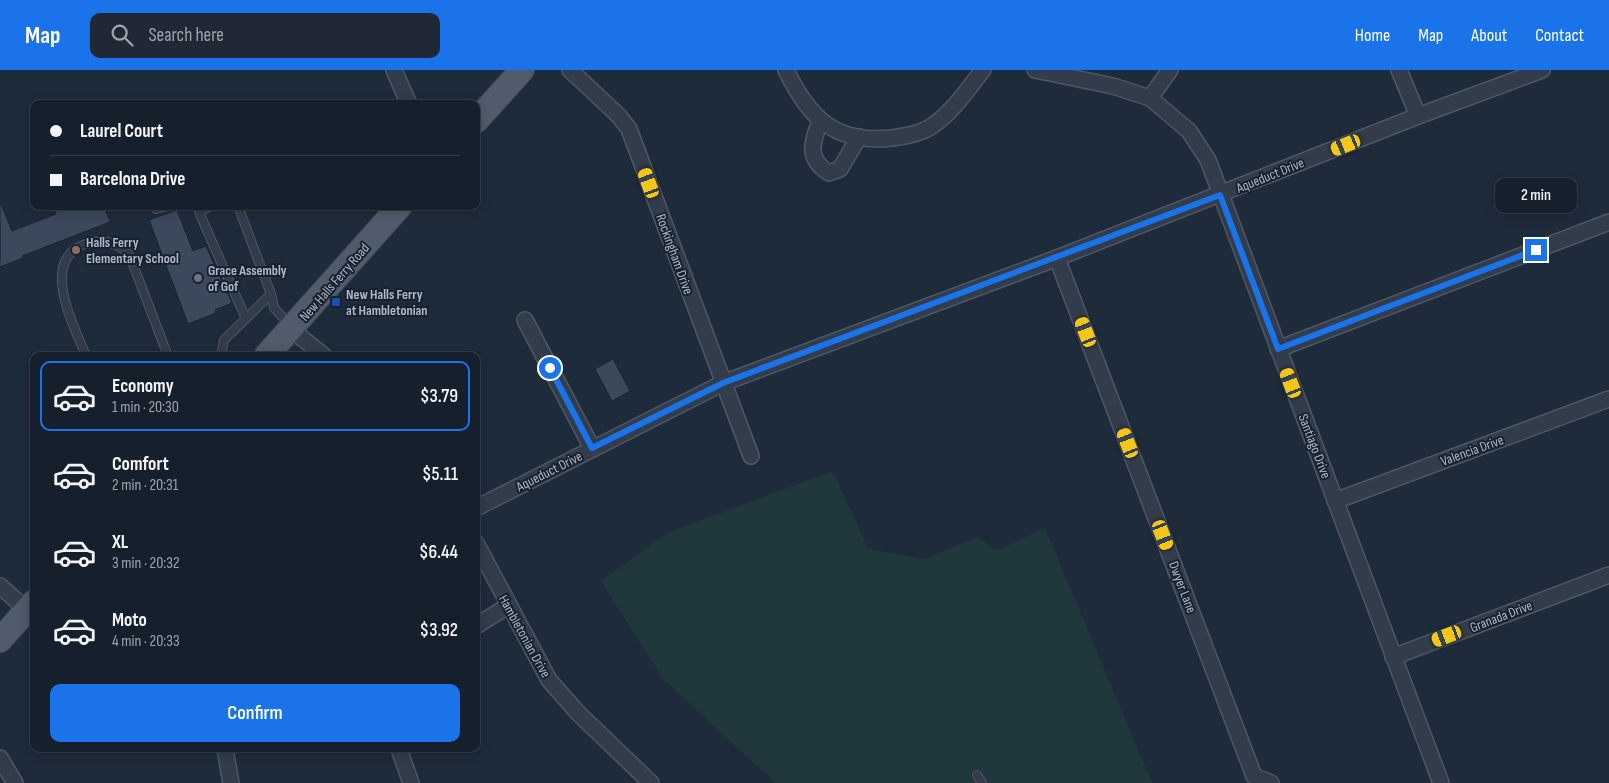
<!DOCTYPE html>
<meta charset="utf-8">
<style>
body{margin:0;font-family:"Sofia Sans Condensed",sans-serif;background:#1f2834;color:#f1f3f6;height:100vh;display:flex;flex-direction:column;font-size:19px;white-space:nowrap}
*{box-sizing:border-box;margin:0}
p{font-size:16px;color:#9ea3a9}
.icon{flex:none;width:28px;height:28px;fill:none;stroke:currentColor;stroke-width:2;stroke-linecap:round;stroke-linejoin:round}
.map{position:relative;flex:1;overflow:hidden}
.details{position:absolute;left:30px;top:282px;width:450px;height:400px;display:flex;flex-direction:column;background:#16202c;border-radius:10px;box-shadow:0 2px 12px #0003,0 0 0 1px #353e48}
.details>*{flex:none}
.guide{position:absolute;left:30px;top:30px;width:450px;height:110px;border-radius:10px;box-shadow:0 2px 12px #0003,0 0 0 1px #353e48;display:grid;align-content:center;height:110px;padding:0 20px;background:#16202c}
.end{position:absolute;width:22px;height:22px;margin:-11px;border:6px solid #1a73e8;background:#fff;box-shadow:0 0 0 2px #fff}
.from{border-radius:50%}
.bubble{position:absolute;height:35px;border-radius:10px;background:#16202c;box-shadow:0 2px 12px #0003,0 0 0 1px #353e48;font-size:16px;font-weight:600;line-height:35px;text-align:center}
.car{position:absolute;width:15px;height:30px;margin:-15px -8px;border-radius:6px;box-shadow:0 0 4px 1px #0007;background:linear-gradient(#f5c518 24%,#345 0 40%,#f5c518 0 76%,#345 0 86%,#f5c518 0)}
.guide b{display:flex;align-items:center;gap:18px;height:48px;font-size:19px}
.guide b+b{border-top:1px solid #353e48}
.guide i{width:12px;height:12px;background:#f1f3f6}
ul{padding:9px 0 0;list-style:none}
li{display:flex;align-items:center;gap:15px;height:70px;margin:0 10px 8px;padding:0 10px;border:2px solid transparent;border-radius:10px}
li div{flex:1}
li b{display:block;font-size:19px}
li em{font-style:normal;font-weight:600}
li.active{border-color:#1a73e8}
li>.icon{width:45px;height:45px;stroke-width:1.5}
.primary-button{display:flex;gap:10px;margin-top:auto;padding:10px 20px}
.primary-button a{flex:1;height:58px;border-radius:10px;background:#1a73e8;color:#fff;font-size:20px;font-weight:600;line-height:58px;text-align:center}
header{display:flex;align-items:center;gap:30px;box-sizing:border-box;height:70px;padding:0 25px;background:#1a73e8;color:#fff}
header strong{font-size:24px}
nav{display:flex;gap:28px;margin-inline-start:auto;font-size:18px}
.search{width:350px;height:45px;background:#1f2834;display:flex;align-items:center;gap:12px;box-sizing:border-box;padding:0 18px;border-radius:10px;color:#9ea3a9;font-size:19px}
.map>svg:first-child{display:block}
.green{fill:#20383c}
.building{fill:#3a495b;stroke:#1a2431}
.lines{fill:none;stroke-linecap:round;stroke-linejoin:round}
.lane-casing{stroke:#4d5765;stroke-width:10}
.street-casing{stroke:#4d5765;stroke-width:18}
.primary-casing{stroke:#3c4654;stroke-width:26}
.lane{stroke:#323c4b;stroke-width:8}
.street{stroke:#323c4b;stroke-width:15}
.primary{stroke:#505b6b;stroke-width:24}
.route{stroke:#1a73e8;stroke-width:6}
.education-dot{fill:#8d6e63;stroke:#18222f;stroke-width:2}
.worship-dot{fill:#6b7280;stroke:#18222f;stroke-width:2}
.transit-dot{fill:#1a4fb4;stroke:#18222f;stroke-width:2}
.labels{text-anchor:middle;stroke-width:4;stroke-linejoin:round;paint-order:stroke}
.street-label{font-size:14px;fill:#adb7c7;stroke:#18222f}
.poi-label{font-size:14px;font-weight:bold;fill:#adb7c7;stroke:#18222f;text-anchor:start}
</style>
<header>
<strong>Map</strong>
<div class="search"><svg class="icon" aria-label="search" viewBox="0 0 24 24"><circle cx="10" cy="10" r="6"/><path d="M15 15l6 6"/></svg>Search here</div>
<nav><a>Home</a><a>Map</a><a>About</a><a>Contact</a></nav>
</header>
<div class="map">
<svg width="1609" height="713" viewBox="0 0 1609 713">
<rect width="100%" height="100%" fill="#1e2b3b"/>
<polygon class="green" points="833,401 868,479 924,489 978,467 996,481 1045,458 1152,713 776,713 663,609 601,511 667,463"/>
<g class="building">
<polygon points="0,131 12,161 56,144 53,136 104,136 110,152 22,186 23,188 0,197"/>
<polygon points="177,140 193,181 206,176 232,233 215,240 216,243 188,254 149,150"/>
<polygon points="613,289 630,321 612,331 595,299"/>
</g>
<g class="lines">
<g class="lane-casing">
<g id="lane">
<polyline points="155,136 156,139 167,136"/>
<polyline points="210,136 199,142 246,249"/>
<polyline points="238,136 271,224 274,238 290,255"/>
<path d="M86,286C74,255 37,188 88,173C104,168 117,173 129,184L168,286"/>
<polyline points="221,286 224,270 271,224"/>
<polyline points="977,705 982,713"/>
</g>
</g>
<g class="street-casing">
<g id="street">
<polyline points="394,0 409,34"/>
<polyline points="570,0 619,46 629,59 751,386"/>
<path d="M786,0C809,48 835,74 892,68C905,66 920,64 932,56C953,42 967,20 983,0"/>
<polyline points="1035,0 1113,16 1150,28 1189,61 1208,90 1441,713"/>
<polyline points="1399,0 1418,46"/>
<polyline points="1150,28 1170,0"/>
<path d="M820,51C812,74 806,88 829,103L840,99L859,67"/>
<polyline points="1057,188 1254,706 1271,713"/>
<polyline points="525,250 592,378"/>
<polyline points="292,260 324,286"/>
<polyline points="1278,279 1609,152"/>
<polyline points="1335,431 1609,329"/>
<polyline points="476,438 723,313 1057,188 1418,46 1542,0"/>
<polyline points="476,473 549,610 578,643 651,713"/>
<polyline points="0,516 27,540"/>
<polyline points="476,556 508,536"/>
<polyline points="1393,587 1609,505"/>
<polyline points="225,679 231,713"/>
<polyline points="399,679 411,713"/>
<polyline points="0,688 15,713"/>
</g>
</g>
<g class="primary-casing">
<g id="primary">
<polyline points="476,51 522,0"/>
<polyline points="266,286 400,136"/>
<polyline points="0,570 34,532"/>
</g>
</g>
<use href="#lane" class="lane"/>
<use href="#street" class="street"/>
<use href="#primary" class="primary"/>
</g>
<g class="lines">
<polyline class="route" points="550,298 592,378 723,313 1220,125 1278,279 1536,180"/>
</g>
<circle class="education-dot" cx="76" cy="180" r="5"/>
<circle class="worship-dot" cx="198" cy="208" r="5"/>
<rect class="transit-dot" x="331" y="227" width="10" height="10" rx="2.5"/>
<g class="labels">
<g class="street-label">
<text transform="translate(1270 105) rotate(-22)" y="5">Aqueduct Drive</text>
<text transform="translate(675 184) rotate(70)" y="5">Rockingham Drive</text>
<text transform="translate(334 212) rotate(-49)" y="5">New Halls Ferry Road</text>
<text transform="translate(1315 376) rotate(69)" y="5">Santiago Drive</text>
<text transform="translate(1472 380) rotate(-20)" y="5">Valencia Drive</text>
<text transform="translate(549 401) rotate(-27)" y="5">Aqueduct Drive</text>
<text transform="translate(1183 517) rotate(69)" y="5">Dwyer Lane</text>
<text transform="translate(1501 546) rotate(-21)" y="5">Granada Drive</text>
<text transform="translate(525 566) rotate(61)" y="5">Hambletonian Drive</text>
</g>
<g class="poi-label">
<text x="86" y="177">Halls Ferry<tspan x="86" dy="16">Elementary School</tspan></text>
<text x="208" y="205">Grace Assembly<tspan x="208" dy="16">of Gof</tspan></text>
<text x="346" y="229">New Halls Ferry<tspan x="346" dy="16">at Hambletonian</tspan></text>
</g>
</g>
</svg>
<i class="end from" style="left:550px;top:298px"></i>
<i class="end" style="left:1536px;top:180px"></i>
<div class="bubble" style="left:1495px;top:108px;width:82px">2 min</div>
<i class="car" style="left:1346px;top:75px;rotate:248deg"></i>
<i class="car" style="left:649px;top:113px;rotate:340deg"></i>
<i class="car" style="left:1086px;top:262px;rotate:339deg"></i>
<i class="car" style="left:1291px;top:313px;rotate:339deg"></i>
<i class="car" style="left:1128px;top:373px;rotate:339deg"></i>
<i class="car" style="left:1163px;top:465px;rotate:159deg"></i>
<i class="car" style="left:1447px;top:566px;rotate:249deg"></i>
<div class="guide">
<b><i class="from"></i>Laurel Court</b>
<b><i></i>Barcelona Drive</b>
</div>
<section class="details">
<ul>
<li class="active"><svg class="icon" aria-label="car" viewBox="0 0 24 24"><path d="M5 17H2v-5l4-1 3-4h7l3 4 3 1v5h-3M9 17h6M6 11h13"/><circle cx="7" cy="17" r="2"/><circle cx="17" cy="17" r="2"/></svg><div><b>Economy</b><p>1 min · 20:30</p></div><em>$3.79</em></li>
<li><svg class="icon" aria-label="car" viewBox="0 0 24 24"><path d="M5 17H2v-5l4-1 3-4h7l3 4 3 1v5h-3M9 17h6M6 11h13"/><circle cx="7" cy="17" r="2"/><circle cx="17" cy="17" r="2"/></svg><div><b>Comfort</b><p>2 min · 20:31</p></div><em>$5.11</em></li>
<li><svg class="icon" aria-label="car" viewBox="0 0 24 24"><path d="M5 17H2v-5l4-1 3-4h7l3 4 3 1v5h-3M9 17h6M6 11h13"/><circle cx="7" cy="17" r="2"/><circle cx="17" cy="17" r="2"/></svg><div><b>XL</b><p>3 min · 20:32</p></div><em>$6.44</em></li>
<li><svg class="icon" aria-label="car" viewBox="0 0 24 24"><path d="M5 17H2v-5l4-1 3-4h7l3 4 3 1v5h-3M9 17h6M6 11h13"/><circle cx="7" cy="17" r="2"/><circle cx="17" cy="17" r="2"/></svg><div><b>Moto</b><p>4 min · 20:33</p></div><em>$3.92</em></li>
</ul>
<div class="primary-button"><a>Confirm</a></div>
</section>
</div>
